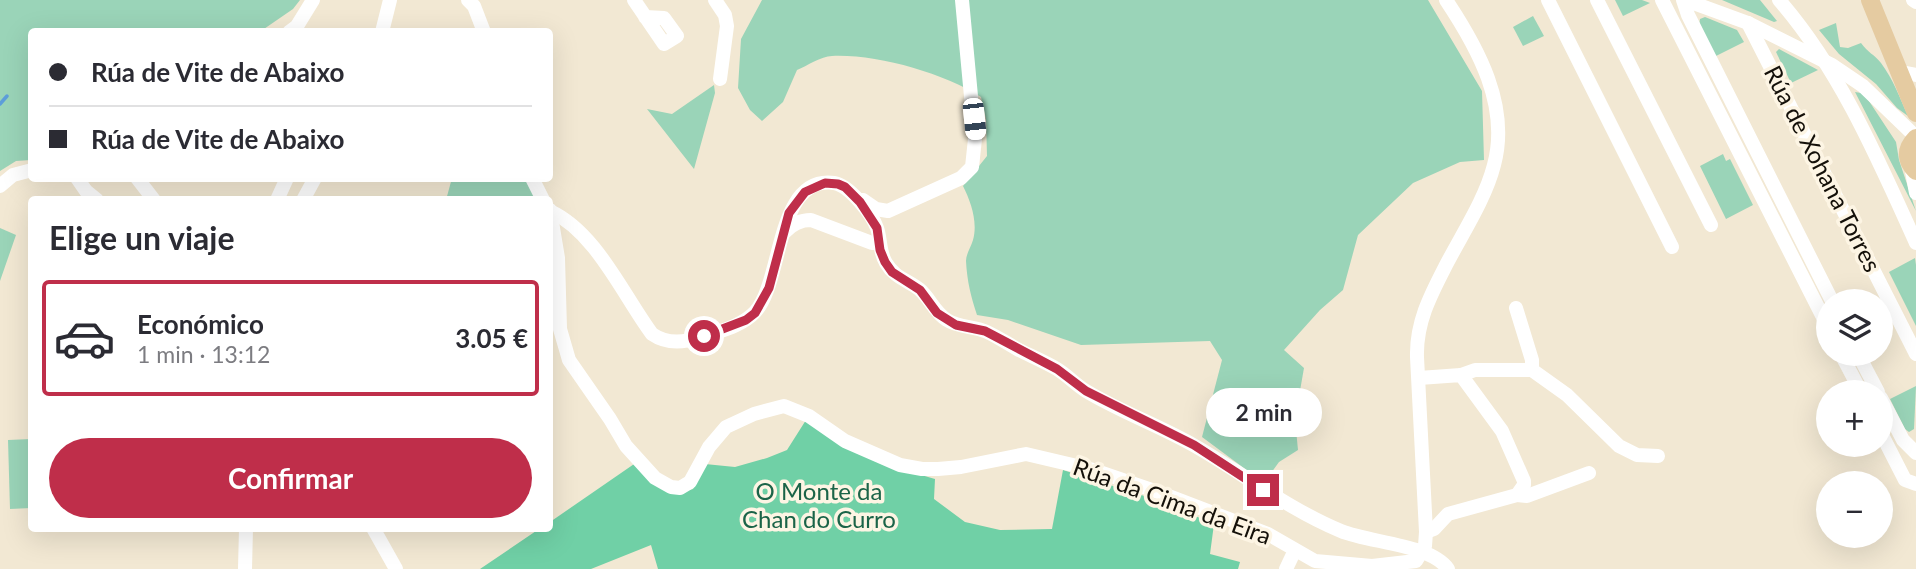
<!DOCTYPE html>
<html lang="es">
<meta charset="utf-8">
<style>
body{margin:0;font-family:Lato,sans-serif;background:#f2f2f3;color:#2b2b33;height:100vh;display:flex;flex-direction:column;font-size:26px;white-space:nowrap}
*{box-sizing:border-box;margin:0}
p{font-size:23px;color:#7c7c81}
.icon{flex:none;width:38px;height:38px;fill:none;stroke:currentColor;stroke-width:2;stroke-linecap:round;stroke-linejoin:round}
.map{position:relative;flex:1;overflow:hidden}
.side{position:absolute;left:28px;top:196px;width:525px;height:336px;display:flex;flex-direction:column;background:#fff;border-radius:7px;box-shadow:0 7px 28px #0002}
.side>*{flex:none}
.top-card{position:absolute;left:28px;top:28px;width:525px;height:154px;border-radius:7px;box-shadow:0 7px 28px #0002;display:grid;align-content:center;height:154px;padding:0 21px;background:#fff}
.buttons{position:absolute;left:1816px;top:289px;display:grid;gap:14px}
.buttons a{display:grid;place-items:center;width:77px;height:77px;border-radius:50%;background:#fff;box-shadow:0 7px 28px #0002;font-size:35px}
.end{position:absolute;width:32px;height:32px;margin:-16px;border:9px solid #bf2e4a;background:#fff;box-shadow:0 0 0 4px #fff}
.from{border-radius:50%}
.bubble{position:absolute;height:49px;border-radius:24px;background:#fff;box-shadow:0 7px 28px #0002;font-size:23px;font-weight:700;line-height:49px;text-align:center}
.car{position:absolute;width:21px;height:42px;margin:-21px -10px;border-radius:9px;box-shadow:0 0 5px 2px #0007;background:linear-gradient(#fff 24%,#345 0 40%,#fff 0 76%,#345 0 86%,#fff 0)}
.top-card b{display:flex;align-items:center;gap:24px;height:66px;font-size:26px}
.top-card b+b{border-top:2px solid #e1e1e2}
.top-card i{width:18px;height:18px;background:#2b2b33}
ul{padding:0;list-style:none}
li{display:flex;align-items:center;gap:21px;height:116px;margin:0 14px 10px;padding:0 7px;border:4px solid transparent;border-radius:7px}
li div{flex:1}
li b{display:block;font-size:26px}
li em{font-style:normal;font-weight:700}
li.current{border-color:#bf2e4a}
li>.icon{width:63px;height:63px;stroke-width:1.5}
h2{padding:0 21px;font-size:32px;line-height:84px}
.primary-button{display:flex;gap:14px;margin-top:auto;padding:14px 21px}
.primary-button a{flex:1;height:80px;border-radius:42px;background:#bf2e4a;color:#fff;font-size:28px;font-weight:700;line-height:80px;text-align:center}
.map>svg:first-child{display:block}
.green{fill:#9ad4b8}
.forest{fill:#70d0a6}
.lines{fill:none;stroke-linecap:round;stroke-linejoin:round}
.stream{stroke:#5d9eda;stroke-width:3.5}
.minor{stroke:#fff;stroke-width:14}
.major{stroke:#e5cba1;stroke-width:18}
.route{stroke:#bf2e4a;stroke-width:9}
.labels{text-anchor:middle;stroke-width:7;stroke-linejoin:round;paint-order:stroke}
.street-label{font-size:24px;fill:#141009;stroke:#fdf5e4}
.park-label{font-size:24px;fill:#1b6448;stroke:#fdf5e4}
</style>
<div class="map">
<svg width="1916" height="569" viewBox="0 0 1916 569">
<rect width="100%" height="100%" fill="#f2e8d3"/>
<g class="green">
<polygon points="0,0 300,0 293,9 261,31 32,32 31,160 16,161 0,171"/>
<path d="M762,0H1428L1482,91L1484,160L1460,162L1413,183L1358,235L1343,290L1320,310L1284,350L1304,368L1295,419L1298,450L1279,462L1264,483L1202,437L1222,360L1210,341L1081,345L1008,320L977,315C971,297 967,281 966,261C966,254 971,247 973,240C978,222 971,202 963,186L987,156L986,119L981,97C943,73 877,54 832,56C821,56 807,66 797,70L783,102L762,121L750,110L738,88L741,39Z"/>
<polygon points="1615,0 1642,0 1650,3 1623,16"/>
<polygon points="1722,0 1760,0 1777,21 1774,22"/>
<polygon points="1533,16 1544,36 1523,46 1513,27"/>
<polygon points="1705,17 1737,30 1744,42 1714,57 1699,26 1700,19"/>
<path d="M1836,23L1840,47L1848,48L1861,43C1868,53 1874,54 1881,63C1893,79 1900,98 1908,116L1897,108L1876,84L1839,54L1819,30Z"/>
<polygon points="1779,49 1818,70 1791,83 1776,52"/>
<polygon points="714,85 715,93 694,169 647,109 672,114"/>
<polygon points="1855,92 1861,93 1867,98 1896,142 1899,160 1916,211"/>
<polygon points="1723,154 1726,161 1730,159 1753,205 1726,219 1700,166"/>
<polygon points="452,178 528,179 537,199 446,200"/>
<polygon points="0,228 16,235 0,281"/>
<polygon points="1915,258 1916,265 1916,326 1889,272"/>
<polygon points="1916,386 1914,429 1909,432 1905,429 1890,399"/>
<polygon points="31,439 31,508 10,509 8,440"/>
</g>
<polygon class="forest" points="806,420 897,468 935,479 934,499 965,522 1000,530 1052,529 1063,470 1160,501 1214,524 1210,554 1240,562 1238,569 658,569 651,545 591,569 480,569 539,529 550,528 550,522 637,462 677,493 693,489 705,464 735,467 767,458 787,450"/>
<g class="lines">
<polyline class="stream" points="0,104 7,96"/>
<g class="minor">
<polyline points="468,0 474,6 484,32"/>
<polyline points="634,0 664,44 677,36 664,18 645,17"/>
<polyline points="715,0 725,15 727,26 720,79"/>
<polyline points="1548,0 1672,247"/>
<polyline points="1597,0 1711,225"/>
<polyline points="1662,0 1829,329"/>
<polyline points="1683,0 1688,15 1832,301"/>
<polyline points="1685,0 1748,23 1832,65 1863,86 1916,137"/>
<path d="M1779,0C1840,70 1878,159 1916,243"/>
<polyline points="1913,0 1916,2"/>
<polyline points="1748,23 1916,354"/>
<polyline points="289,32 297,26 313,0"/>
<polyline points="382,32 390,0"/>
<polyline points="1901,72 1916,75"/>
<polyline points="1911,166 1916,193"/>
<polyline points="77,178 86,191 97,200"/>
<polyline points="137,178 154,200"/>
<polyline points="532,178 543,200"/>
<polyline points="0,186 13,175 32,170"/>
<polyline points="277,200 287,178"/>
<polyline points="303,200 315,178"/>
<polyline points="863,200 876,209 888,211 961,178 972,167 975,139 962,0"/>
<path d="M550,210L558,258L560,329L569,360L610,419L626,446L655,478L671,487L680,488L690,482L709,447L726,427L754,414L784,406L809,416L845,441L900,465L922,469H938L961,467L1026,454L1094,470L1161,493L1268,534L1315,561L1372,566L1416,561L1425,546L1426,532L1417,357C1416,323 1430,296 1445,267C1462,234 1485,200 1494,165C1510,106 1478,48 1446,0"/>
<path d="M550,211C596,232 623,295 652,334C668,345 685,342 703,337C720,331 742,326 755,312C783,283 775,175 834,183C849,185 872,214 877,228C881,239 879,252 886,263C894,277 907,280 919,289C930,298 934,312 947,320C959,328 974,326 987,332C998,337 1008,344 1019,350C1031,356 1045,362 1057,369C1067,375 1076,385 1086,391C1121,412 1160,426 1195,446C1244,474 1288,509 1341,531C1370,543 1430,544 1448,569"/>
<path d="M785,232C792,224 800,220 811,220L872,243H879"/>
<polyline points="1516,308 1532,360 1532,370"/>
<polyline points="1841,354 1861,392"/>
<polyline points="1858,354 1878,392"/>
<polyline points="1461,375 1475,370 1532,370 1567,395 1619,446 1637,455 1658,456"/>
<polyline points="1419,378 1461,375 1502,431 1524,481 1524,485 1517,495 1448,514 1434,529 1426,532"/>
<polyline points="1881,398 1903,440 1916,453"/>
<polyline points="1881,433 1905,480 1916,484"/>
<polyline points="1517,495 1527,496 1589,473"/>
<polyline points="373,528 396,569"/>
<polyline points="245,569 246,528"/>
<polyline points="1286,569 1295,550"/>
</g>
<g class="major">
<polyline points="1870,0 1916,113"/>
<path d="M1916,138C1905,149 1905,160 1916,171"/>
</g>
</g>
<g class="lines">
<polyline class="route" points="704,336 746,320 755,313 769,288 789,213 805,192 825,183 838,184 845,187 860,202 877,228 880,250 885,262 892,272 920,290 937,313 956,325 985,331 1057,369 1086,391 1194,445 1263,490"/>
</g>
<g class="labels">
<g class="street-label">
<text transform="translate(1822 169) rotate(63)" y="8">Rúa de Xohana Torres</text>
<text transform="translate(1172 502) rotate(20)" y="8">Rúa da Cima da Eira</text>
</g>
<g class="park-label">
<text x="819" y="500">O Monte da<tspan x="819" dy="28">Chan do Curro</tspan></text>
</g>
</g>
</svg>
<div class="buttons">
<a><svg class="icon" aria-label="layers" viewBox="0 0 24 24"><path d="M12 4l9 5-9 5-9-5zM3 14l9 5 9-5"/></svg></a>
<a>+</a>
<a>−</a>
</div>
<i class="end from" style="left:704px;top:336px"></i>
<i class="end" style="left:1263px;top:490px"></i>
<div class="bubble" style="left:1206px;top:388px;width:116px">2 min</div>
<i class="car" style="left:974px;top:119px;rotate:174deg"></i>
<div class="top-card">
<b><i class="from"></i>Rúa de Vite de Abaixo</b>
<b><i></i>Rúa de Vite de Abaixo</b>
</div>
<section class="side">
<h2>Elige un viaje</h2>
<ul>
<li class="current"><svg class="icon" aria-label="car" viewBox="0 0 24 24"><path d="M5 17H2v-5l4-1 3-4h7l3 4 3 1v5h-3M9 17h6M6 11h13"/><circle cx="7" cy="17" r="2"/><circle cx="17" cy="17" r="2"/></svg><div><b>Económico</b><p>1 min · 13:12</p></div><em>3.05 €</em></li>
</ul>
<div class="primary-button"><a>Confirmar</a></div>
</section>
</div>
